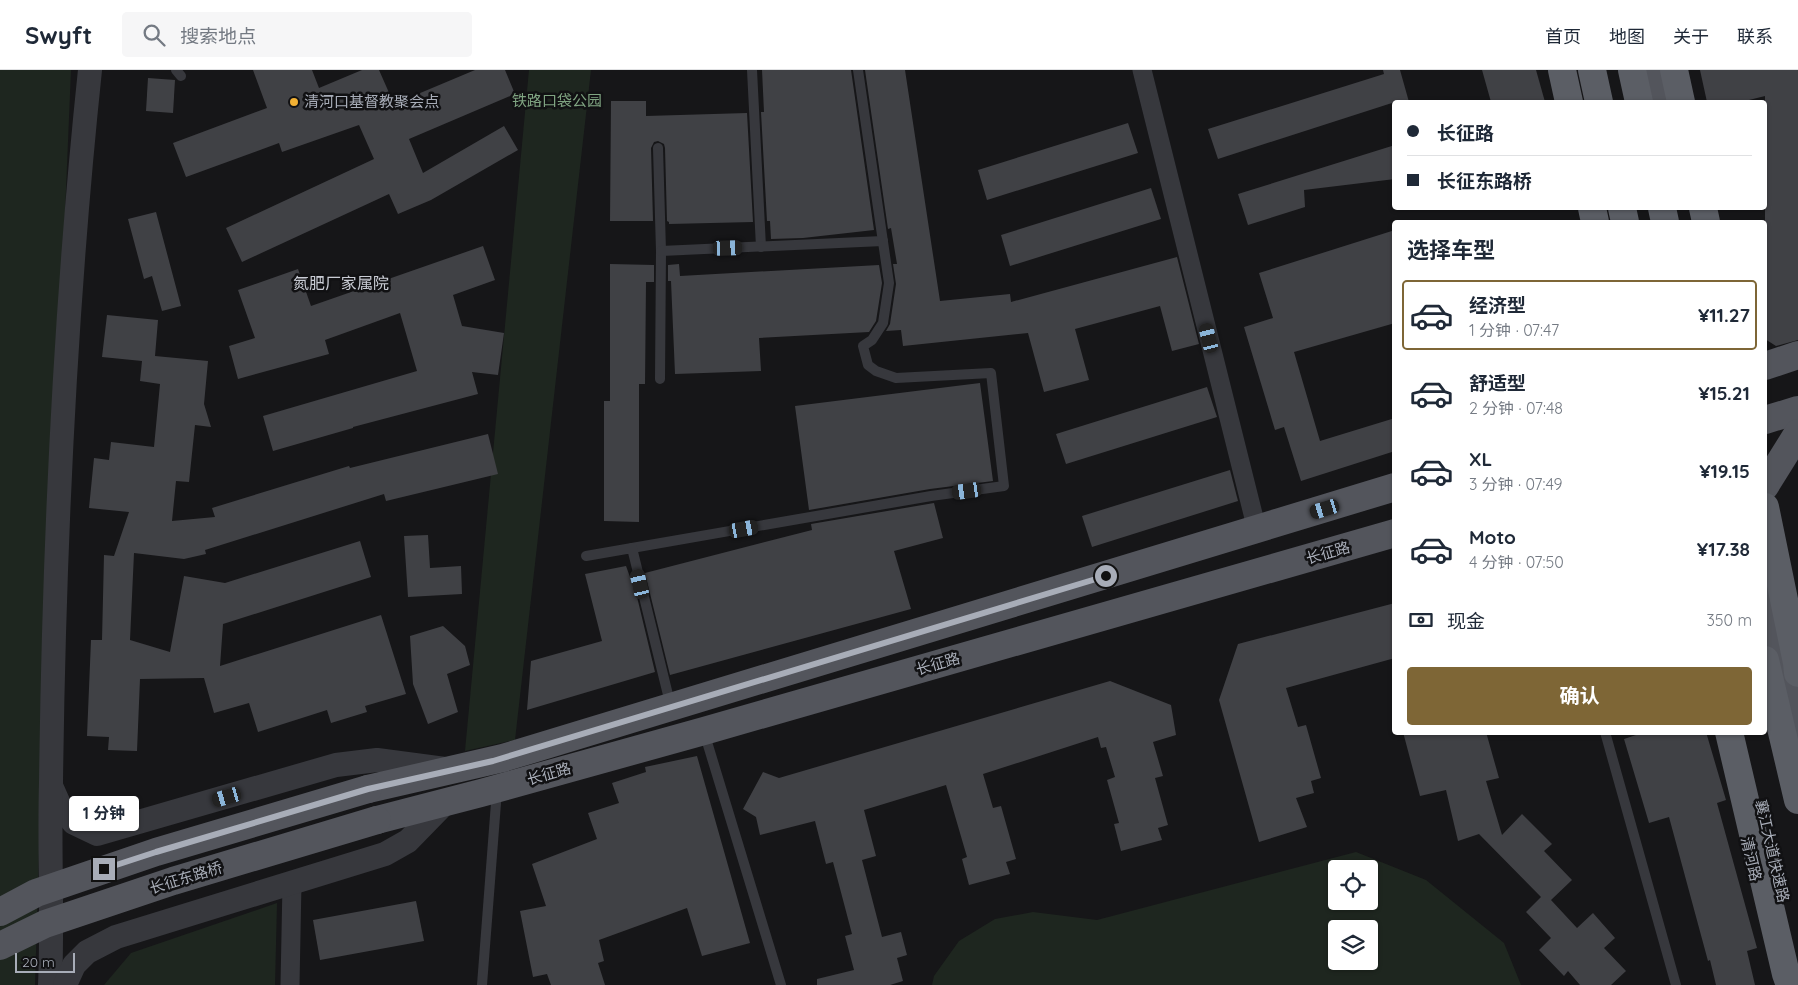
<!DOCTYPE html>
<html lang="zh">
<meta charset="utf-8">
<style>
body{margin:0;font-family:Quicksand,"Noto Sans SC",sans-serif;background:#f6f6f7;color:#1f2937;height:100vh;display:flex;flex-direction:column;font-size:19px;white-space:nowrap}
*{box-sizing:border-box;margin:0}
p{font-size:16px;color:#747a83}
.icon{flex:none;width:28px;height:28px;fill:none;stroke:currentColor;stroke-width:2;stroke-linecap:round;stroke-linejoin:round}
.map{position:relative;flex:1;overflow:hidden}
.sheet{position:absolute;left:1392px;top:150px;width:375px;height:515px;display:flex;flex-direction:column;background:#fff;border-radius:5px;box-shadow:0 1px 4px #0004}
.sheet>*{flex:none}
.banner{position:absolute;left:1392px;top:30px;width:375px;height:110px;border-radius:5px;box-shadow:0 1px 4px #0004;display:grid;align-content:center;height:110px;padding:0 15px;background:#fff}
.buttons{position:absolute;left:1328px;top:790px;display:grid;gap:10px}
.buttons a{display:grid;place-items:center;width:50px;height:50px;border-radius:5px;background:#fff;box-shadow:0 1px 4px #0004;font-size:25px}
.scale{position:absolute;left:15px;bottom:12px;width:60px;box-sizing:border-box;padding-left:5px;border:2px solid #a8adb8;border-top:0;font-size:14px;line-height:18px;white-space:nowrap;color:#a8adb8;-webkit-text-stroke:4px #111113;paint-order:stroke}
.end{position:absolute;width:22px;height:22px;margin:-11px;border:6px solid #a8adb8;background:#111;box-shadow:0 0 0 2px #111}
.from{border-radius:50%}
.bubble{position:absolute;height:35px;border-radius:5px;background:#fff;box-shadow:0 1px 4px #0004;font-size:16px;font-weight:700;line-height:35px;text-align:center}
.car{position:absolute;width:15px;height:30px;margin:-15px -8px;border-radius:6px;box-shadow:0 0 4px 1px #0007;background:linear-gradient(#222 24%,#8ab4d8 0 40%,#222 0 76%,#8ab4d8 0 86%,#222 0)}
.banner b{display:flex;align-items:center;gap:18px;height:48px;font-size:19px}
.banner b+b{border-top:1px solid #e0e1e3}
.banner i{width:12px;height:12px;background:#1f2937}
ul{padding:0;list-style:none}
li{display:flex;align-items:center;gap:15px;height:70px;margin:0 10px 8px;padding:0 5px;border:2px solid transparent;border-radius:5px}
li div{flex:1}
li b{display:block;font-size:19px}
li em{font-style:normal;font-weight:700}
li.current{border-color:#7e6636}
li>.icon{width:45px;height:45px;stroke-width:1.5}
h2{padding:0 15px;font-size:22px;line-height:60px}
.pay{display:flex;align-items:center;gap:12px;height:55px;padding:0 15px;font-size:19px}
.pay p{margin-inline-start:auto}
.cta{display:flex;gap:10px;margin-top:auto;padding:10px 15px}
.cta a{flex:1;height:58px;border-radius:5px;background:#7e6636;color:#fff;font-size:20px;font-weight:700;line-height:58px;text-align:center}
header{display:flex;align-items:center;gap:30px;box-sizing:border-box;height:70px;padding:0 25px;background:#fff;border-bottom:1px solid #e0e1e3}
header strong{font-size:24px}
nav{display:flex;gap:28px;margin-inline-start:auto;font-size:18px}
.search{width:350px;height:45px;background:#f6f6f7;display:flex;align-items:center;gap:12px;box-sizing:border-box;padding:0 18px;border-radius:5px;color:#747a83;font-size:19px}
.map>svg:first-child{display:block}
.green{fill:#1e261f;fill-rule:evenodd}
.building{fill:#404145}
.lines{fill:none;stroke-linecap:round;stroke-linejoin:round}
.service{stroke:#37383d;stroke-width:10}
.minor{stroke:#37383d;stroke-width:19}
.tertiary{stroke:#37383d;stroke-width:24}
.primary{stroke:#53555c;stroke-width:28}
.trunk{stroke:#5b5e65;stroke-width:28}
.primary-bridge{stroke:#53555c;stroke-width:28}
.route{stroke:#a8adb8;stroke-width:6}
.poi-dot{fill:#f2b134;stroke:#111113;stroke-width:2}
.labels{text-anchor:middle;stroke-width:5;stroke-linejoin:round;paint-order:stroke}
.park-label{font-size:15px;fill:#7fa381;stroke:#111113}
.poi-label{font-size:15px;fill:#a8adb8;stroke:#111113;text-anchor:start}
.street-label{font-size:15px;fill:#a8adb8;stroke:#111113}
.neighbourhood-label{font-size:16px;fill:#c9ccd4;stroke:#111113}
</style>
<header>
<strong>Swyft</strong>
<div class="search"><svg class="icon" aria-label="search" viewBox="0 0 24 24"><circle cx="10" cy="10" r="6"/><path d="M15 15l6 6"/></svg>搜索地点</div>
<nav><a>首页</a><a>地图</a><a>关于</a><a>联系</a></nav>
</header>
<div class="map">
<svg width="1798" height="915" viewBox="0 0 1798 915">
<rect width="100%" height="100%" fill="#161618"/>
<g class="green">
<polygon points="0,0 71,0 41,718 35,915 0,915"/>
<polygon points="529,0 591,0 515,670 465,681"/>
<path d="M1356,782L1426,810L1504,873L1521,915H932L934,906L959,871L995,849L1033,842L1097,850ZM1336,799H1369V831H1336ZM1336,859H1369V891H1336Z"/>
<polygon points="277,833 275,915 104,915 131,883"/>
</g>
<g class="building">
<polygon points="253,0 312,0 319,18 362,0 379,0 394,34 475,0 505,0 515,24 409,69 423,103 504,56 518,80 431,130 398,144 389,124 242,192 226,158 374,89 359,55 282,82 279,73 186,107 173,73 267,38"/>
<polygon points="762,0 851,0 874,160 803,168 771,169 770,151 767,151 761,42 764,42"/>
<polygon points="865,0 905,0 940,231 1010,224 1011,232 1177,187 1199,274 1172,281 1160,236 1075,259 1089,310 1044,322 1028,263 903,276 901,260 886,261 890,254 896,214 893,194 897,194 891,158 888,159"/>
<polygon points="1383,0 1400,0 1409,32 1395,32 1218,89 1208,59 1384,4"/>
<polygon points="1482,0 1536,0 1545,32 1491,32"/>
<polygon points="1700,0 1798,0 1798,270 1776,276 1765,269 1765,26 1741,32 1707,32"/>
<polygon points="148,8 175,10 173,43 146,41"/>
<polygon points="611,31 646,31 646,46 747,43 753,152 669,154 669,152 667,151 665,78 664,74 658,71 654,72 651,78 653,151 610,151"/>
<polygon points="1128,53 1138,83 987,130 978,100"/>
<polygon points="1395,75 1395,109 1304,120 1305,137 1248,155 1238,124"/>
<polygon points="1151,118 1161,149 1010,196 1001,165"/>
<polygon points="156,142 181,236 162,241 152,206 144,209 128,149"/>
<polygon points="1395,160 1395,253 1294,282 1320,371 1395,348 1395,381 1301,411 1284,357 1275,360 1244,257 1273,248 1259,203"/>
<polygon points="483,176 495,210 453,225 462,256 504,263 498,305 472,302 478,324 353,357 353,358 273,381 263,346 417,301 400,243 325,270 329,284 238,309 229,276 255,268 238,220 298,199 311,236"/>
<polygon points="610,194 654,195 654,212 646,212 645,314 639,314 639,452 604,451 604,331 610,331"/>
<polygon points="679,194 680,206 879,195 882,213 876,251 869,262 759,268 761,301 675,304 671,211 668,211 668,195"/>
<polygon points="107,245 158,250 155,286 208,291 204,334 211,357 195,355 189,412 176,411 172,451 215,447 212,438 349,396 350,398 488,364 498,404 386,431 384,424 205,480 206,484 184,489 134,483 130,570 170,582 184,506 225,513 360,471 371,507 223,554 220,596 381,545 406,624 365,636 367,642 331,653 327,640 258,662 249,633 214,643 204,608 140,609 137,681 108,680 109,667 87,666 91,570 102,570 104,485 114,486 129,442 89,438 94,388 109,390 111,372 154,377 160,314 140,311 142,291 102,287"/>
<polygon points="980,313 993,411 930,419 809,440 795,336"/>
<polygon points="1207,317 1217,347 1066,394 1056,364"/>
<polygon points="1230,400 1238,431 1092,477 1082,446"/>
<polygon points="934,433 943,468 894,481 911,539 670,605 645,503 812,460 811,454"/>
<polygon points="428,465 430,498 461,496 462,524 408,527 404,466"/>
<polygon points="626,496 630,507 632,506 655,602 527,640 531,591 602,571 585,504"/>
<polygon points="1395,533 1395,588 1286,618 1298,657 1306,655 1321,708 1311,711 1314,723 1296,728 1307,757 1259,772 1219,630 1238,574"/>
<polygon points="443,556 465,576 470,595 447,604 458,642 428,654 413,614 410,566"/>
<polygon points="1110,611 1171,635 1176,665 1153,672 1163,706 1155,708 1168,755 1158,758 1162,770 1121,781 1114,754 1119,753 1107,710 1115,707 1106,677 1101,678 1098,667 983,704 993,738 1001,736 1016,789 1006,792 1010,804 969,815 962,789 967,787 946,715 864,740 876,786 862,790 882,867 901,862 907,885 897,888 903,911 890,915 817,915 817,909 854,900 845,866 852,864 833,792 826,794 815,751 760,765 756,747 743,739 763,702 779,708"/>
<polygon points="1403,662 1486,662 1499,708 1486,711 1502,765 1522,744 1552,774 1544,781 1572,810 1551,830 1577,858 1593,843 1615,868 1604,878 1626,901 1611,915 1580,915 1568,901 1564,906 1539,880 1551,868 1526,842 1541,827 1479,764 1458,771 1446,720 1420,726"/>
<polygon points="1645,662 1706,662 1726,730 1717,733 1757,878 1747,881 1755,915 1716,915 1710,890 1708,891 1669,747 1649,753 1624,669"/>
<polygon points="697,686 750,873 702,886 687,838 599,870 604,891 598,893 605,915 551,915 547,904 533,907 520,841 546,836 532,794 597,769 588,743 619,733 612,713 646,702 645,697"/>
<polygon points="416,831 424,871 320,890 313,850"/>
</g>
<g class="lines">
<g class="service">
<polyline points="176,0 181,6"/>
<polyline points="752,0 761,177"/>
<polyline points="658,78 661,181 660,309"/>
<polyline points="661,181 883,171"/>
<polyline points="632,478 931,426 1004,416 991,303 896,308 876,301 868,295 863,276 872,270 883,253 889,213 858,0"/>
<polyline points="586,486 632,478 671,637"/>
<polyline points="704,662 781,915"/>
<polyline points="1605,662 1676,915"/>
<polyline points="482,915 497,720"/>
</g>
<g class="minor">
<polyline points="1142,0 1257,460"/>
<polyline points="290,915 292,813"/>
</g>
<g class="tertiary">
<polyline points="52,718 60,736 74,753 97,764 336,695 377,690 445,699"/>
<path d="M50,915C53,848 49,780 51,712C54,475 65,237 90,0"/>
<polyline points="65,915 74,895 87,882 116,867 385,784 408,771 446,732"/>
</g>
<g class="primary">
<polyline points="1648,0 1654,32"/>
<polyline points="1765,296 1798,285"/>
<polyline points="1765,350 1798,340"/>
<polyline points="1765,416 1798,363"/>
<polyline points="1765,517 1798,660"/>
<polyline points="368,719 503,688 1395,417"/>
<polyline points="377,750 481,723 704,661 1395,463"/>
</g>
<g class="trunk">
<polyline points="1562,0 1569,32"/>
<polyline points="1592,0 1599,32"/>
<polyline points="1632,0 1639,32"/>
<polyline points="1674,0 1681,32"/>
<polyline points="1592,138 1595,152"/>
<polyline points="1622,138 1625,152"/>
<polyline points="1662,138 1665,152"/>
<polyline points="1703,138 1706,152"/>
<polyline points="1765,437 1797,593 1798,603"/>
<polyline points="1765,590 1798,730"/>
<polyline points="1729,662 1786,904 1790,915"/>
</g>
<g class="primary-bridge">
<polyline points="0,842 36,823 156,782 368,719"/>
<polyline points="0,876 45,854 173,811 377,750"/>
</g>
</g>
<g class="lines">
<polyline class="route" points="104,799 156,782 368,719 493,691 1106,506"/>
</g>
<circle class="poi-dot" cx="294" cy="32" r="5"/>
<g class="labels">
<g class="park-label">
<text x="557" y="36">铁路口袋公园</text>
</g>
<g class="poi-label">
<text x="304" y="37">清河口基督教聚会点</text>
</g>
<g class="street-label">
<text transform="translate(1328 483) rotate(-16)" y="5">长征路</text>
<text transform="translate(938 594) rotate(-16)" y="5">长征路</text>
<text transform="translate(549 704) rotate(-16)" y="5">长征路</text>
<text transform="translate(1772 781) rotate(77)" y="5">襄江大道快速路</text>
<text transform="translate(1751 789) rotate(77)" y="5">清河路</text>
<text transform="translate(186 808) rotate(-17)" y="5">长征东路桥</text>
</g>
<g class="neighbourhood-label">
<text x="341" y="219">氮肥厂家属院</text>
</g>
</g>
</svg>
<div class="buttons">
<a><svg class="icon" aria-label="locate" viewBox="0 0 24 24"><circle cx="12" cy="12" r="6"/><path d="M12 2v4M12 18v4M2 12h4M18 12h4"/></svg></a>
<a><svg class="icon" aria-label="layers" viewBox="0 0 24 24"><path d="M12 4l9 5-9 5-9-5zM3 14l9 5 9-5"/></svg></a>
</div>
<div class="scale">20 m</div>
<i class="end from" style="left:1106px;top:506px"></i>
<i class="end" style="left:104px;top:799px"></i>
<div class="bubble" style="left:69px;top:726px;width:70px">1 分钟</div>
<i class="car" style="left:728px;top:178px;rotate:88deg"></i>
<i class="car" style="left:1209px;top:268px;rotate:346deg"></i>
<i class="car" style="left:967px;top:421px;rotate:262deg"></i>
<i class="car" style="left:1325px;top:439px;rotate:253deg"></i>
<i class="car" style="left:744px;top:459px;rotate:80deg"></i>
<i class="car" style="left:640px;top:514px;rotate:347deg"></i>
<i class="car" style="left:227px;top:727px;rotate:254deg"></i>
<div class="banner">
<b><i class="from"></i>长征路</b>
<b><i></i>长征东路桥</b>
</div>
<section class="sheet">
<h2>选择车型</h2>
<ul>
<li class="current"><svg class="icon" aria-label="car" viewBox="0 0 24 24"><path d="M5 17H2v-5l4-1 3-4h7l3 4 3 1v5h-3M9 17h6M6 11h13"/><circle cx="7" cy="17" r="2"/><circle cx="17" cy="17" r="2"/></svg><div><b>经济型</b><p>1 分钟 · 07:47</p></div><em>¥11.27</em></li>
<li><svg class="icon" aria-label="car" viewBox="0 0 24 24"><path d="M5 17H2v-5l4-1 3-4h7l3 4 3 1v5h-3M9 17h6M6 11h13"/><circle cx="7" cy="17" r="2"/><circle cx="17" cy="17" r="2"/></svg><div><b>舒适型</b><p>2 分钟 · 07:48</p></div><em>¥15.21</em></li>
<li><svg class="icon" aria-label="car" viewBox="0 0 24 24"><path d="M5 17H2v-5l4-1 3-4h7l3 4 3 1v5h-3M9 17h6M6 11h13"/><circle cx="7" cy="17" r="2"/><circle cx="17" cy="17" r="2"/></svg><div><b>XL</b><p>3 分钟 · 07:49</p></div><em>¥19.15</em></li>
<li><svg class="icon" aria-label="car" viewBox="0 0 24 24"><path d="M5 17H2v-5l4-1 3-4h7l3 4 3 1v5h-3M9 17h6M6 11h13"/><circle cx="7" cy="17" r="2"/><circle cx="17" cy="17" r="2"/></svg><div><b>Moto</b><p>4 分钟 · 07:50</p></div><em>¥17.38</em></li>
</ul>
<div class="pay"><svg class="icon" aria-label="cash" viewBox="0 0 24 24"><path d="M3 7h18v10H3z"/><circle cx="12" cy="12" r="2"/></svg>现金<p>350 m</p></div>
<div class="cta"><a>确认</a></div>
</section>
</div>
